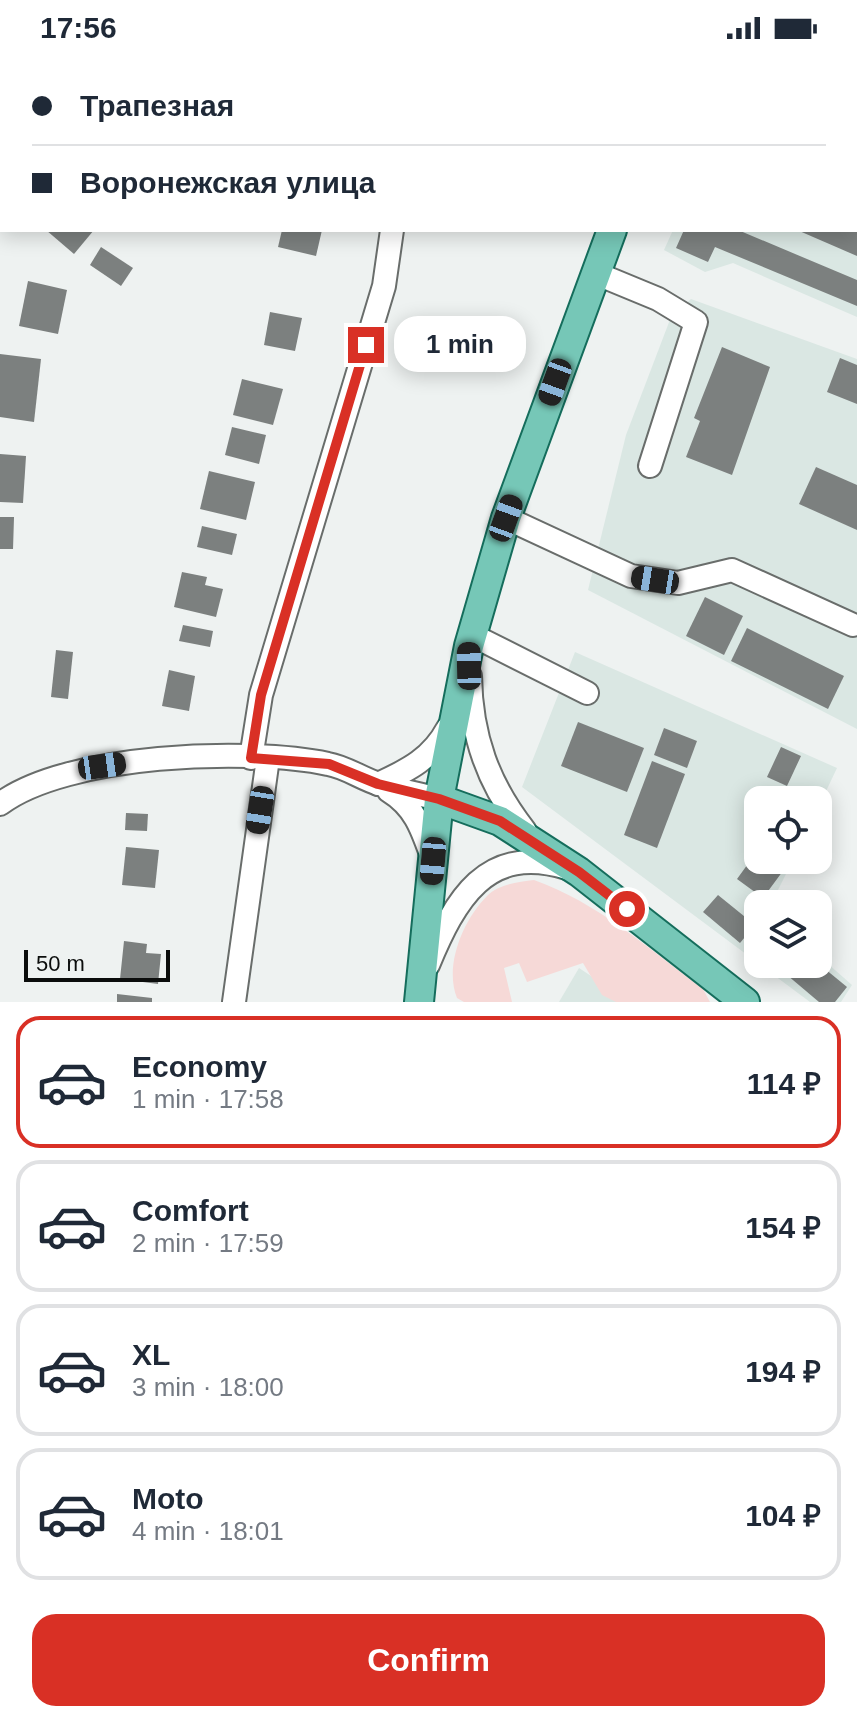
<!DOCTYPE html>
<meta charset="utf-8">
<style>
body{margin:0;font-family:Arial,sans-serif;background:#f6f6f7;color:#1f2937;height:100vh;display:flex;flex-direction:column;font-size:30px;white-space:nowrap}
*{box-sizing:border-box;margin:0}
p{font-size:26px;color:#747a83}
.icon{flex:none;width:44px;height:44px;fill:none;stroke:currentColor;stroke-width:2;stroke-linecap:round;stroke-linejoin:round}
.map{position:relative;height:946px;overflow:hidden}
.panel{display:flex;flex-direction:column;background:#fff;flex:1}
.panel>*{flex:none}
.top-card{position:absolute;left:0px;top:0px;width:858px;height:176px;box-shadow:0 4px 20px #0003;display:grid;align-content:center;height:176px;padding:0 32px;background:#fff}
.controls{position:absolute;left:744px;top:730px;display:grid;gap:16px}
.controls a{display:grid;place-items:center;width:88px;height:88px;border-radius:16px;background:#fff;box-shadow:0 4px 20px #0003;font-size:40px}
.scale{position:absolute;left:24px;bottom:20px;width:146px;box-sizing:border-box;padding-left:8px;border:4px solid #0b0d0c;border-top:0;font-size:22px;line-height:28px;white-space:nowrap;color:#0b0d0c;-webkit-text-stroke:6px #eef2f1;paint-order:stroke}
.end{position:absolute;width:36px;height:36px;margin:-18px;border:10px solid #d93025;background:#fff;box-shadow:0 0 0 4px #fff}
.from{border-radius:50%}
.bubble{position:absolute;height:56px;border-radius:24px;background:#fff;box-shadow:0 4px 20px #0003;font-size:26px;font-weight:700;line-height:56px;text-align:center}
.car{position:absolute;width:24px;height:48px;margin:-24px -12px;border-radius:10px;box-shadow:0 0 6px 2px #0007;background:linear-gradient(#222 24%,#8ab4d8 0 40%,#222 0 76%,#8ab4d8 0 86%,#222 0)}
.top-card b{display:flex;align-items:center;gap:28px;height:76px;font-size:30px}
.top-card b+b{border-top:2px solid #e0e1e3}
.top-card i{width:20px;height:20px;background:#1f2937}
ul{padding:14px 0 0;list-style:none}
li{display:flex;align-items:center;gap:24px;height:132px;margin:0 16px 12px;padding:0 16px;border:4px solid #e0e1e3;border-radius:24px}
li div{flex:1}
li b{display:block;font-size:30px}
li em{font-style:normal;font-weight:700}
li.selected{border-color:#d93025}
li>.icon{width:72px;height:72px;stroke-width:1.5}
.cta{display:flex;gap:16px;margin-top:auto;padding:16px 32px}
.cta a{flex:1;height:92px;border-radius:24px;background:#d93025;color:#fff;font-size:32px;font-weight:700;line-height:92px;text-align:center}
.status{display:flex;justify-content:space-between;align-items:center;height:56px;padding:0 40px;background:#fff;direction:ltr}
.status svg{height:22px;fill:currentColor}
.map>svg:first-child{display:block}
.built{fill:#dae7e3}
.green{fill:#f6d9d7}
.building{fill:#7c807f}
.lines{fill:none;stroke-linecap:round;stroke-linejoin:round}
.minor-casing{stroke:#696d6b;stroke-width:26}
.major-casing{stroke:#156d5c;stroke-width:32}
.minor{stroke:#fff;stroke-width:22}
.major{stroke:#76c7b7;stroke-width:28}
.route{stroke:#d93025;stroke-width:10}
</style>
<div class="status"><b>17:56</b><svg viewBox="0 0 49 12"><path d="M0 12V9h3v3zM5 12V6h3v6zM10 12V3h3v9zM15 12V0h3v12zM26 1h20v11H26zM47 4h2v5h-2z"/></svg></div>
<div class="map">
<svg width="857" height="946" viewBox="0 0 857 946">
<rect width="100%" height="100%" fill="#eef2f1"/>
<g class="built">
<polygon points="749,0 857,0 857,261 733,207 705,216 664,194 673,174 856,174 856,2"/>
<polygon points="691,243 857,303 857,673 588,534 626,379 671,261"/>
<polygon points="575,596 837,712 818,752 818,744 758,744 758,804 793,804 771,848 758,848 758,907 522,731"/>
<polygon points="818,899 852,929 841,946 810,946 759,908 818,908"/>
<polygon points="579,912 630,946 559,946"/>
</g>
<path class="green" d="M534,824C597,846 650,894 703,933L710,946H616L602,939L583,907L527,926L519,907L504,912L512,946H464L457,942C444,910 463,864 487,840C499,828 518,826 534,824Z"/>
<g class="building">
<polygon points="46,174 94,174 74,198"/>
<polygon points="282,174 322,174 316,200 278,191"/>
<polygon points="684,174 738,174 857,224 857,250 715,191 708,206 676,192"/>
<polygon points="797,174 857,174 857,200"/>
<polygon points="101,191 133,212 121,230 90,209"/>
<polygon points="28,225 67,234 58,278 19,270"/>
<polygon points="270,256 302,262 295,295 264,289"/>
<polygon points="722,291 770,311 732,419 686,401 700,365 694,362"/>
<polygon points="0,298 41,303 34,366 0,361"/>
<polygon points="840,302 857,309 857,348 827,336"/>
<polygon points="242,323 283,333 273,369 233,359"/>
<polygon points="232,371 266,379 259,408 225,399"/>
<polygon points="0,398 26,400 23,447 0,446"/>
<polygon points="816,411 857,429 857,474 799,448"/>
<polygon points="209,415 255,426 246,464 200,453"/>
<polygon points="0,461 14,461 13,493 0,493"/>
<polygon points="202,470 237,478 232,499 197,491"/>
<polygon points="182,516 207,521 205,529 223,533 216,561 174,551"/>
<polygon points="705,541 743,560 724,599 686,580"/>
<polygon points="183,569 213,575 210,591 179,585"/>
<polygon points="747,572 844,620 828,653 731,605"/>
<polygon points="56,594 73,596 68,643 51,641"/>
<polygon points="169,614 195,620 189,655 162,650"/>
<polygon points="578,666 644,692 627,736 561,710"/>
<polygon points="664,672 697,685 687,712 654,699"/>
<polygon points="781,691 801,700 787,730 767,721"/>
<polygon points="652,705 685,718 657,792 624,779"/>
<polygon points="126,757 148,758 147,775 125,774"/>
<polygon points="126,791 159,794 155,832 122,829"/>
<polygon points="758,794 758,804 791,804 763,842 737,823"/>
<polygon points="718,839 755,869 740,887 703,856"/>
<polygon points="124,885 147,888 146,897 161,898 158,928 120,923"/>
<polygon points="774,908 819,908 847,931 835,946 819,946"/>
<polygon points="117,938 152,942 152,946 117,946"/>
</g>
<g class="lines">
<g class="minor-casing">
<g id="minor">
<polyline points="380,0 380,2"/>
<polyline points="196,2 210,0"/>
<polyline points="0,130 2,127"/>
<polyline points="595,217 658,243 696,266 650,410"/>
<polyline points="506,462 631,520 678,527 732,514 853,569"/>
<polyline points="472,579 587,637"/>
<path d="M470,620C471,680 488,728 525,775"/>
<polyline points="251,702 261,639 384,230 392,174"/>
<path d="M378,728C409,714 432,702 448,672"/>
<path d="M389,735C415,751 422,773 432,801"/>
<path d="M0,748C66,698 248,691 328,708C346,711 362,723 379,728C398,734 419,738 439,743"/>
<path d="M428,909C455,844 486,787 567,812"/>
<polyline points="234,946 268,702"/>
</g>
</g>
<g class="major-casing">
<g id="major">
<polyline points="687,2 688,0"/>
<polyline points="439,743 500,765 579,816 745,946"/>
<polyline points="419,946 439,743 469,590 506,462 612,174"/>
</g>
</g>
<use href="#minor" class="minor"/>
<use href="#major" class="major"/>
</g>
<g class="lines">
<polyline class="route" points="366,289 261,639 251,702 329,708 378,728 439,743 500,765 579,816 627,853"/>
</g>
</svg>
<div class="controls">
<a><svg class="icon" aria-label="locate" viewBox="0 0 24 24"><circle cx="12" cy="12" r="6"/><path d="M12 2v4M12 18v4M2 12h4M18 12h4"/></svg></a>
<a><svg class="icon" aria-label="layers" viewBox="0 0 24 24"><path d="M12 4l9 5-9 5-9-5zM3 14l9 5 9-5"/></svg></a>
</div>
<div class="scale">50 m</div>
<i class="end from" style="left:627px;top:853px"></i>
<i class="end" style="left:366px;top:289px"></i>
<div class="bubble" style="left:394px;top:260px;width:132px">1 min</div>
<i class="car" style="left:555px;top:326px;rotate:200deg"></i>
<i class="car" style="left:506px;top:462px;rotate:20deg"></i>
<i class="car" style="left:655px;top:524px;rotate:279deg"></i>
<i class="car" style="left:469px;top:610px;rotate:359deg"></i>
<i class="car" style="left:102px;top:710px;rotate:82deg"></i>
<i class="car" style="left:260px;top:754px;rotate:189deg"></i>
<i class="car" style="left:433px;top:805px;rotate:185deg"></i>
<div class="top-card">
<b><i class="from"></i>Трапезная</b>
<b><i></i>Воронежская улица</b>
</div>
</div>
<section class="panel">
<ul>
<li class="selected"><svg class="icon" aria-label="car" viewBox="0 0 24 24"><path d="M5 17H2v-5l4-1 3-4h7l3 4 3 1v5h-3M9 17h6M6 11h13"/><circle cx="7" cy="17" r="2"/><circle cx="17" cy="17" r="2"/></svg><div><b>Economy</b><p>1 min · 17:58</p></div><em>114 ₽</em></li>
<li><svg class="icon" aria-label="car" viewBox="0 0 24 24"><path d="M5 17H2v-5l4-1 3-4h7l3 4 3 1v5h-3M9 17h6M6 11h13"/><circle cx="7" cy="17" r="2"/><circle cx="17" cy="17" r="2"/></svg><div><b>Comfort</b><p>2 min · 17:59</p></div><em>154 ₽</em></li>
<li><svg class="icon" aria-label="car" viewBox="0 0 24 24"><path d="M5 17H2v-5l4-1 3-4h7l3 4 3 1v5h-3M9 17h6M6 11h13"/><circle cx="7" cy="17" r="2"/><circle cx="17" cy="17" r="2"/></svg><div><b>XL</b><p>3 min · 18:00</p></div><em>194 ₽</em></li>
<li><svg class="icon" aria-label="car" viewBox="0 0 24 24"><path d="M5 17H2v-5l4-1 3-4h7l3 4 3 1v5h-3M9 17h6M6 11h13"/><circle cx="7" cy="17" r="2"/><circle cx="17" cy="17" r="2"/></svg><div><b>Moto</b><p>4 min · 18:01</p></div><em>104 ₽</em></li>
</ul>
<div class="cta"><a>Confirm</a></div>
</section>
